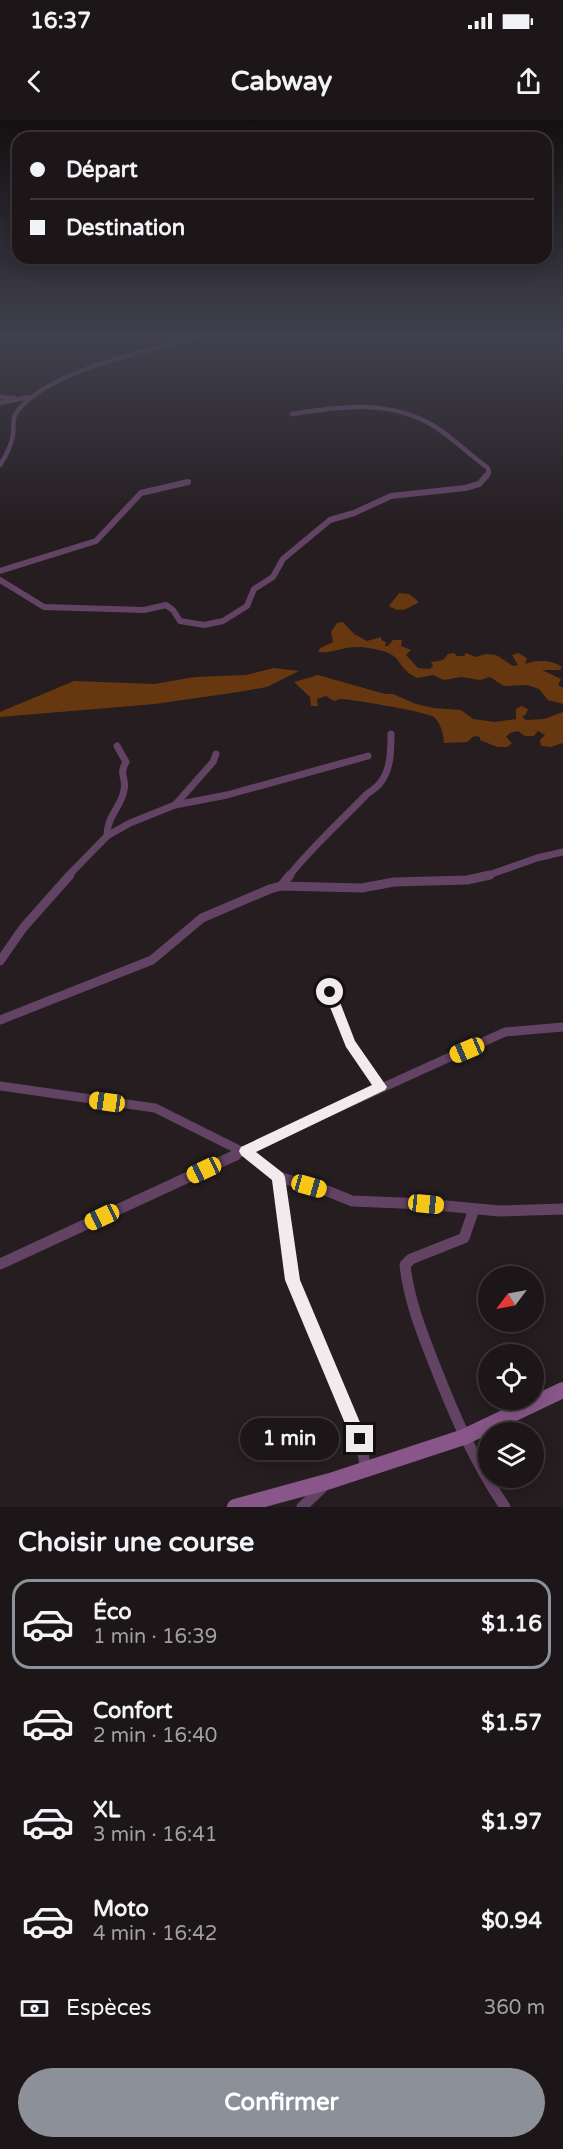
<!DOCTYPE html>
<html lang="fr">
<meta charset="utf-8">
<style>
body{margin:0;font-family:"Varela Round",sans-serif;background:#251f21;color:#f1f3f6;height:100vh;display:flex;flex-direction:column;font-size:22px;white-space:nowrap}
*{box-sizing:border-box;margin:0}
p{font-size:20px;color:#a09fa2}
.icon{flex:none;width:33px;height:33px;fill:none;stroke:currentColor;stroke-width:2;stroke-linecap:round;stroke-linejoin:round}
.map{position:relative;height:1387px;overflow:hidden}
.drawer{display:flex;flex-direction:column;background:#1c1618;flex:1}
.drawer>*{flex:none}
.top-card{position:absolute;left:12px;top:12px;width:540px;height:132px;border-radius:18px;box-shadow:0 3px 15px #0003,0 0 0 2px #3a3537;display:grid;align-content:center;height:132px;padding:0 18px;background:#1c1618}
.needle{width:39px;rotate:238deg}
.controls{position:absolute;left:478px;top:1146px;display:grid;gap:12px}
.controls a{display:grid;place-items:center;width:66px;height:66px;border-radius:50%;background:#1c1618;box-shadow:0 3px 15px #0003,0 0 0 2px #3a3537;font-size:30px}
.end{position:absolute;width:27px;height:27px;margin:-14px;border:8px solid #f1ebed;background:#111;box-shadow:0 0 0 3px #111}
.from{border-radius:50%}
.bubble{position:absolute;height:42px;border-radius:21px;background:#1c1618;box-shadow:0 3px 15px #0003,0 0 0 2px #3a3537;font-size:20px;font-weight:700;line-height:42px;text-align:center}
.car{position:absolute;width:18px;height:36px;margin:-18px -9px;border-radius:8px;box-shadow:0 0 4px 2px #0007;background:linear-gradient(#f5c518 24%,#345 0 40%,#f5c518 0 76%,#345 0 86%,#f5c518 0)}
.top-card b{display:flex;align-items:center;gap:21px;height:57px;font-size:22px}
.top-card b+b{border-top:2px solid #3a3537}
.top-card i{width:15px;height:15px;background:#f1f3f6}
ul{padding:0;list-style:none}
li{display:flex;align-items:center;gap:18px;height:90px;margin:0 12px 9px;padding:0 6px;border:3px solid transparent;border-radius:18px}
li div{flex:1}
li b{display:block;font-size:22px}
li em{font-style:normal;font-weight:700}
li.active{border-color:#8c9099}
li>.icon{width:54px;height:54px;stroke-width:1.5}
h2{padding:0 18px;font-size:27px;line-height:72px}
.pay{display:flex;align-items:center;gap:15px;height:66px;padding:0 18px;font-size:22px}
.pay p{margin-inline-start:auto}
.action{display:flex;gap:12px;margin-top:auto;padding:12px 18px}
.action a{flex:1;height:69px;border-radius:36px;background:#8c9099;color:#fff;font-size:24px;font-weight:700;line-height:69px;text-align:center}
.status{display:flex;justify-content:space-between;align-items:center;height:42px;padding:0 30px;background:#1c1618;direction:ltr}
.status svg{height:16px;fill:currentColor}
header{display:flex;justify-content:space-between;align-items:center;height:78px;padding:0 18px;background:#1c1618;font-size:27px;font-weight:700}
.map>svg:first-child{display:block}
.forest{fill:#673710}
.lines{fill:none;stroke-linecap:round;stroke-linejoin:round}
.street-far4{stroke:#634363;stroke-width:4.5}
.street-far3{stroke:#634363;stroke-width:6}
.street-far2{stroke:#634363;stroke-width:7}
.street-far1{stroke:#634363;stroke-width:9}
.street{stroke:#634363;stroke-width:11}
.secondary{stroke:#885689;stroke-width:16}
.route{fill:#f1ebed}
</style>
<div class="status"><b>16:37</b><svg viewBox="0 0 49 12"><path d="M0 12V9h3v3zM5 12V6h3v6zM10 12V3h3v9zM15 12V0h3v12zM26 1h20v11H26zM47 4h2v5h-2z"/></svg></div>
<header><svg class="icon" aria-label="back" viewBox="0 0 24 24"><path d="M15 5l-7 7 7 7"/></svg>Cabway<svg class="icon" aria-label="share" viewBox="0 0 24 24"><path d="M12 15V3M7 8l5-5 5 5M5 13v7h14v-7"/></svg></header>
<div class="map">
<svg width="563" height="1387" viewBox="0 0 563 1387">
<rect width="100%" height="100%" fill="#251d20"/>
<g class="forest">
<path d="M399,473L409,474L419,482C408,488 401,494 389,486Z"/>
<path d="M343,502L354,514L367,521L381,517V520L386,522L385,526H388L393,520H402L401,526L411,530L406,535L418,548L430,549L433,546L431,542L443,540L448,534L454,533L457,536H464L466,533L476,537L486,534L496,535L513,546L518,545L512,535L518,533L527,538L525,544C536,540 551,539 562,547L560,550H542L561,559L558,565L563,568V584L548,580L539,569L527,565L504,566L490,557L480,560L461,557L444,560L433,555L417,558C407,553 403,548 397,539C390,530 366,527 356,527C343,527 330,534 318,532L320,528L333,522L331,512L337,503Z"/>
<polygon points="274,548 299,551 267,567 232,573 155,584 0,597 0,592 74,561 154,564 195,557 246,555"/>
<path d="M318,555L385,574H393L416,584L433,588L461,590L473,599L495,602L516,599V589L521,586L528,589L526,594L522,597L526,600L544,599L563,592V623L551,627L541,626L540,620L545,615L538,611L534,616H525L518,611L510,613L506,617L512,623L507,627H497L480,620V617L474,616L467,622L444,623C444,615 440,602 434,597C426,592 352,579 340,579L334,581L326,576L317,579L318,586H311L310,577L294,562Z"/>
</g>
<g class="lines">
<g class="street-far4">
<polyline points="0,277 15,278"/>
<polyline points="0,283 29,277"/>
<path d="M292,294C341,286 393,279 437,308C455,320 470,335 488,348L489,353L486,357"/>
<path d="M0,345C6,336 11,326 13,315C14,309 12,298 16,293C47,249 156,229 207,215"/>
</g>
<g class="street-far3">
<polyline points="0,451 96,421 141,373 188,362"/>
<polyline points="0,460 44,487 144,490 166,485 173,490 180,501 204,505 223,501 247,486 254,469 273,457 283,439 330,400 354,393 391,376 465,368 479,364 487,355"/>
</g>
<g class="street-far2">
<polyline points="175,685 227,675 368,636"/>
<path d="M107,716C107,695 121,688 124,670C127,657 118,656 126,642L117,626"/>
<polyline points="68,756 107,716 130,703 175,685 213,642 216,634"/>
<path d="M289,756C312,727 340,702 366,675C370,671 377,668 380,663C391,650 391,630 391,614"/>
<polyline points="486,756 537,738 563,732"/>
</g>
<g class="street-far1">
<polyline points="281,766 290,755"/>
<polyline points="0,841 23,808 70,755"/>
<polyline points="330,872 350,923 381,967"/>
<polyline points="0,900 152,840 202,798 270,769 281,766 362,768 394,762 467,760 490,755"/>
<polyline points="0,966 155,988 251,1036"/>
<polyline points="232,1036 505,912 563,907"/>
</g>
<g class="street">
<polyline points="249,1035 278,1057 292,1159 360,1319 366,1349"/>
<polyline points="278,1057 325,1070 352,1081 426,1084 499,1091 563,1089"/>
<path d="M474,1089L464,1118L411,1139L405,1145C409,1181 422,1213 435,1246C454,1295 475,1343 505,1387"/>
<polyline points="0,1144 236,1035"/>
<polyline points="302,1387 323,1367"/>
</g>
<polyline class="secondary" points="235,1387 330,1361 464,1317 563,1270"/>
</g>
<linearGradient id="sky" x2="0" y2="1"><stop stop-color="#141012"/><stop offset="0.53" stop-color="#40404e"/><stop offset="1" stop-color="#40404e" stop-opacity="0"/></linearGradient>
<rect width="563" height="409" fill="url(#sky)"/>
<polygon class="route" points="330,867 336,872 355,921 387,967 385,970 256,1032 283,1053 285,1057 300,1160 367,1319 365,1325 360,1327 354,1325 285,1160 272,1060 241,1035 239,1031 241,1027 372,965 346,927 324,872"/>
</svg>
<div class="controls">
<a><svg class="needle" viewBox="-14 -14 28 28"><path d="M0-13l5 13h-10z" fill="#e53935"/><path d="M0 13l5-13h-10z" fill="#a09fa2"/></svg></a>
<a><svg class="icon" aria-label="locate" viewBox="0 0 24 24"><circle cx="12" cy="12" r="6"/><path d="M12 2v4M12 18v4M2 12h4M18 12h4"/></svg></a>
<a><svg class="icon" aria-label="layers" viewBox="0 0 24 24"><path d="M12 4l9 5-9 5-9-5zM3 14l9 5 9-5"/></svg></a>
</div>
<i class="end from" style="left:330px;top:872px"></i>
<i class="end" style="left:360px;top:1319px"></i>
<div class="bubble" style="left:240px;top:1298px;width:99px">1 min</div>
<i class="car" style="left:467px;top:930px;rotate:247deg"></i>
<i class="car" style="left:107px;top:982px;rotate:278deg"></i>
<i class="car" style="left:204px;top:1050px;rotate:245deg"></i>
<i class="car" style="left:309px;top:1066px;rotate:106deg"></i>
<i class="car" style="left:426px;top:1084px;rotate:96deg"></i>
<i class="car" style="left:102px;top:1097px;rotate:245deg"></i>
<div class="top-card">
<b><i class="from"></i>Départ</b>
<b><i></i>Destination</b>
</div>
</div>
<section class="drawer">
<h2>Choisir une course</h2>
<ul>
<li class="active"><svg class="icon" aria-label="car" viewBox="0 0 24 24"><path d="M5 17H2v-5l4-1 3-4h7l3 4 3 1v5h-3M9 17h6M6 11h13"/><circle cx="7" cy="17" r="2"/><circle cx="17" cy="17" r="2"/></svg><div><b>Éco</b><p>1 min · 16:39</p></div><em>$1.16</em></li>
<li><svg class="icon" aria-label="car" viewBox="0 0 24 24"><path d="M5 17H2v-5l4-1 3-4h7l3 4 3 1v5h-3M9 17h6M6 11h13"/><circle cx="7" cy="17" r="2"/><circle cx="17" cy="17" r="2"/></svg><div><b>Confort</b><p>2 min · 16:40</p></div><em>$1.57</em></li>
<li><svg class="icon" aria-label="car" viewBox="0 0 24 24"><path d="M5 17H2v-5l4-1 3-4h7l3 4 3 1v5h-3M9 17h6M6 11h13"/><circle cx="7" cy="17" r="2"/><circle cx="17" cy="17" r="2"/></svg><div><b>XL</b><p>3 min · 16:41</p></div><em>$1.97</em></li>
<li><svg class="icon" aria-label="car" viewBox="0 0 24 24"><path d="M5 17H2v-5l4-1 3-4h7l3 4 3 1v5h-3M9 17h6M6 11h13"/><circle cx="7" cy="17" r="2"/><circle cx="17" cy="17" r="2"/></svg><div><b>Moto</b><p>4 min · 16:42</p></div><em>$0.94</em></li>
</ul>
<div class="pay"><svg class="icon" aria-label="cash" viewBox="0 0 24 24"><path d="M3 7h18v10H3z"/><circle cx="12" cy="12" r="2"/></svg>Espèces<p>360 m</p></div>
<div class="action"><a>Confirmer</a></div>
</section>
